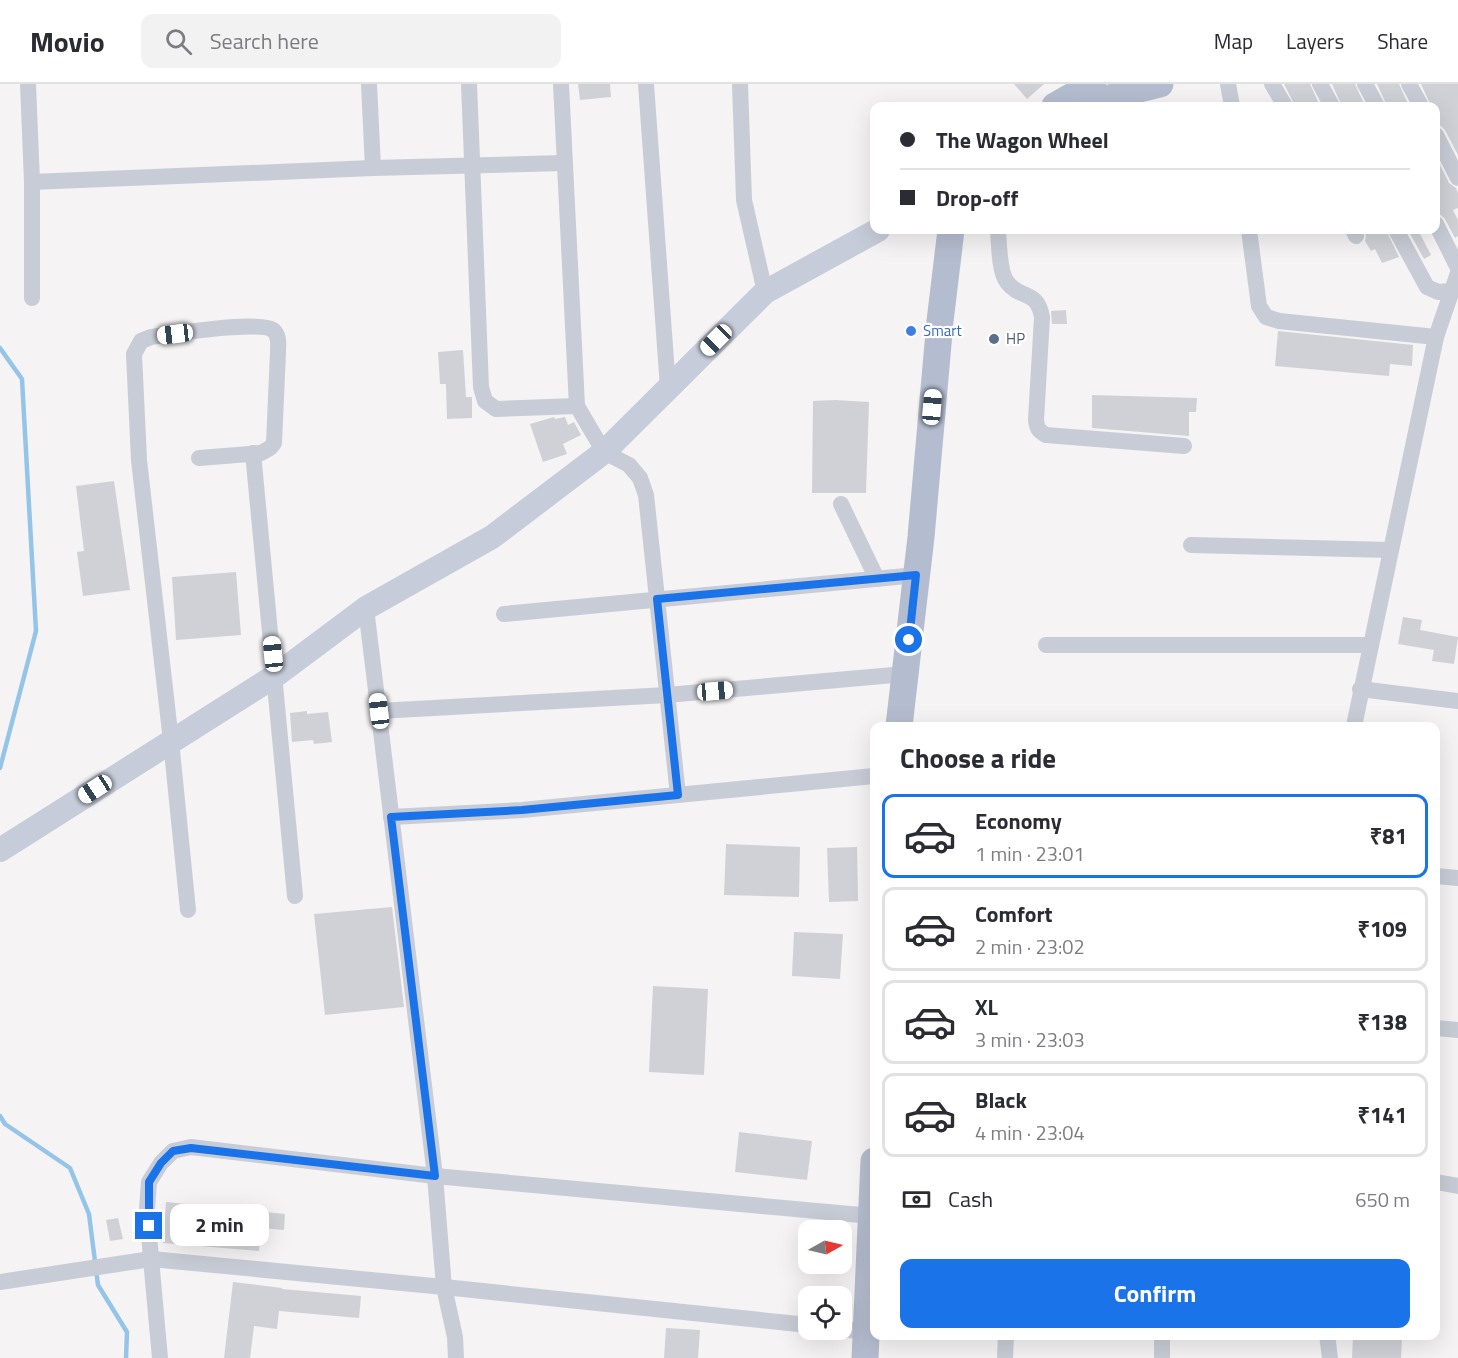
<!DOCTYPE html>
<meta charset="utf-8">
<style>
body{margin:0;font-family:"Titillium Web",sans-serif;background:#f2f2f3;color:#2b2b33;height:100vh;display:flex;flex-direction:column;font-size:22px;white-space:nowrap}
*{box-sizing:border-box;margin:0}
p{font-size:20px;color:#7c7c81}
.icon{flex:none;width:33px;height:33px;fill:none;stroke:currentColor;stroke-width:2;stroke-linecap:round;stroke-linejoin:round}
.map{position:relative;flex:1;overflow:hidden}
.panel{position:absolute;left:870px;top:638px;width:570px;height:618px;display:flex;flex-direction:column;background:#fff;border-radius:12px;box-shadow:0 6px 24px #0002}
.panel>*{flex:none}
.top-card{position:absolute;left:870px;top:18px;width:570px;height:132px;border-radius:12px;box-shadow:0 6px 24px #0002;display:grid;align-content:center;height:132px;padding:0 30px;background:#fff}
.needle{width:39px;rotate:82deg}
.controls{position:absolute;left:798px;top:1136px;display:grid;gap:12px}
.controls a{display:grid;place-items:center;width:54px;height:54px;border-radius:12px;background:#fff;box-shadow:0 6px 24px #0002;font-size:30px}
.end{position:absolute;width:27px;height:27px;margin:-14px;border:8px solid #1a73e8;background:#fff;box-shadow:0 0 0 3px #fff}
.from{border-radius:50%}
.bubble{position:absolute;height:42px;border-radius:12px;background:#fff;box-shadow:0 6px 24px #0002;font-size:20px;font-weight:700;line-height:42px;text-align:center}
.car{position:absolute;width:18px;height:36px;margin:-18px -9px;border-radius:8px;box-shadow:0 0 4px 2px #0007;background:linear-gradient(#fff 24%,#345 0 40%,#fff 0 76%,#345 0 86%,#fff 0)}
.top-card b{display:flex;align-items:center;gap:21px;height:57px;font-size:22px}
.top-card b+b{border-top:2px solid #e1e1e2}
.top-card i{width:15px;height:15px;background:#2b2b33}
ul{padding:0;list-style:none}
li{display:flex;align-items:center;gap:18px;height:84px;margin:0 12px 9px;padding:0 18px;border:3px solid #e1e1e2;border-radius:12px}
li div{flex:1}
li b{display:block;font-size:22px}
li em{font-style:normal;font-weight:700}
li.active{border-color:#1a73e8}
li>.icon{width:54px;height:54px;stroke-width:1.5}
h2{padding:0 30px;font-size:27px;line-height:72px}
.pay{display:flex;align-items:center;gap:15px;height:66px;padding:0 30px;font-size:22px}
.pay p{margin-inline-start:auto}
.primary-button{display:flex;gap:12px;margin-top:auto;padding:12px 30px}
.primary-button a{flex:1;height:69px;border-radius:12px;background:#1a73e8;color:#fff;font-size:24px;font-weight:700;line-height:69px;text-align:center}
header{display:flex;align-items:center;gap:36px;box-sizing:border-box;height:84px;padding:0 30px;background:#fff;border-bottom:2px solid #e1e1e2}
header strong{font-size:28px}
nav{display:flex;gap:33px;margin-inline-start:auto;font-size:21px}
.search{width:420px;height:54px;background:#f2f2f3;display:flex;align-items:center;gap:15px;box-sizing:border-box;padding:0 21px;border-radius:12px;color:#7c7c81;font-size:22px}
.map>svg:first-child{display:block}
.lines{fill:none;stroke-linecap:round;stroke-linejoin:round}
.stream{stroke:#94c5e9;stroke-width:4.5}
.building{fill:#d0d1d7}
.street{stroke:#c7ccd6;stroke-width:16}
.secondary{stroke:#c7ccda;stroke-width:24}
.primary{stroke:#b4bccf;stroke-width:27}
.route{stroke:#1a73e8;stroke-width:8}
.shop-dot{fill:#3f7fe0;stroke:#fff;stroke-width:2}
.service-dot{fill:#5c6f8a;stroke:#fff;stroke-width:2}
.labels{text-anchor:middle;stroke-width:4.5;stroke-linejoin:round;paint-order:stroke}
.shop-label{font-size:15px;fill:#366cbe;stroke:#fff;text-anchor:start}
.service-label{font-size:15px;fill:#4e5e75;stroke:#fff;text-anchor:start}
</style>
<header>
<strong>Movio</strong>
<div class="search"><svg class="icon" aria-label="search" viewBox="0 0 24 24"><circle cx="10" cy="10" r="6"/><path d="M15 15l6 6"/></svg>Search here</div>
<nav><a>Map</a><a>Layers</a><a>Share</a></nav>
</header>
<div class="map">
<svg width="1458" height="1274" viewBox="0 0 1458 1274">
<rect width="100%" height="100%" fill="#f5f3f3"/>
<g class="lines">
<g class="stream">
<polyline points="0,264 22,295 36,547 0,684"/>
<polyline points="0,1032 5,1040 70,1084 89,1130 98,1201 127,1248 126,1274"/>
</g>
</g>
<g class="building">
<polygon points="578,0 610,0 611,13 580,16"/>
<polygon points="1014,0 1044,0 1027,15"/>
<polygon points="1284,0 1310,0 1320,22 1295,22"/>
<polygon points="1332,0 1355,0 1365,22 1342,22"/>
<polygon points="1377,0 1399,0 1409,22 1387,22"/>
<polygon points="1421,0 1458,0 1458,71 1445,46 1441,42 1436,41 1436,22 1431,22"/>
<polygon points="1436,73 1449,99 1456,104 1458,109 1458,124 1453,126 1458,136 1458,152 1455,154 1445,135 1441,131 1436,130"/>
<polygon points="1364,146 1386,146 1399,173 1382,179 1375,165 1371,167 1365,157 1366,152"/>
<polygon points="1408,146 1418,146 1431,171 1424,175"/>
<polygon points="1066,226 1067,240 1052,240 1051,227"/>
<polygon points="1278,247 1413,261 1412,282 1390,280 1389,292 1275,282"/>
<polygon points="463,266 466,313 472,313 472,334 447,335 446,300 440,300 438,268"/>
<polygon points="1092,311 1197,314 1196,328 1189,328 1189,352 1092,344"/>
<polygon points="835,316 869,318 866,409 812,409 813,317"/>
<polygon points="554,333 555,335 565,333 568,341 574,338 581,351 563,360 567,370 543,378 530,340"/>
<polygon points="114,397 130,506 83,512 77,468 84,467 76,402"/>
<polygon points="236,488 241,551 176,556 172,493"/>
<polygon points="1403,533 1422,536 1420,546 1458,553 1454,580 1432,577 1434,566 1398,560"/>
<polygon points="307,627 307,630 328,628 332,658 314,660 313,656 292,658 290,629"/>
<polygon points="726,760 800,763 799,813 724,811"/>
<polygon points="857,763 858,817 829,818 827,764"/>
<polygon points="392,823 404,923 325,931 314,830"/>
<polygon points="794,848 843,850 840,895 792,892"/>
<polygon points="653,902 708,905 704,991 649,988"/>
<polygon points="739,1048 812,1057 807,1096 735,1088"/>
<polygon points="166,1118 285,1130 284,1146 261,1144 259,1167 163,1159"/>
<polygon points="118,1134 123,1155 110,1157 106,1136"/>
<polygon points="233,1198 282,1204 282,1205 361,1212 359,1234 279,1227 277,1245 254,1242 250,1274 224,1274"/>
<polygon points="666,1244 700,1246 698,1274 664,1274"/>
<polygon points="1353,1252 1402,1255 1401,1274 1352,1274"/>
</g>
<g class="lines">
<g class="street">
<polyline points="28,0 32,98 32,214"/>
<polyline points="369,0 373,84"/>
<polyline points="469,0 481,303 485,317 496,325 577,322"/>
<polyline points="561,0 577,322 604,368 629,381 640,394 646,411 678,711"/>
<polyline points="646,0 668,304"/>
<polyline points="740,0 744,116 765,208"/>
<polyline points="1228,0 1232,22"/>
<polyline points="1272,0 1285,22"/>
<polyline points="1320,0 1332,22"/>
<polyline points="1365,0 1377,22"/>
<polyline points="1409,0 1421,22"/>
<polyline points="1436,51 1458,94"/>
<polyline points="32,98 373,84 564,79"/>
<polyline points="1436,140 1458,184"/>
<path d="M998,146C999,159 999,188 1007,198C1020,216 1037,205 1042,233L1036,336C1037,345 1039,347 1046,351L1184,362"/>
<polyline points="1249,146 1259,222 1266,233 1279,237 1436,253"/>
<polyline points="1353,146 1356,152"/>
<polyline points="1396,146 1427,203 1438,208 1451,207"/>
<polyline points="253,369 295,812"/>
<polyline points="841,420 877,495"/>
<polyline points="1191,461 1390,466"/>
<polyline points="366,524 435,1092 444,1203 808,1241"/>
<polyline points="504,530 917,491"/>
<polyline points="1046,561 1370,561"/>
<polyline points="1360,605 1458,617"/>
<polyline points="379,627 667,611 905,590"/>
<polyline points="1354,642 1436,253 1458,189"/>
<polyline points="391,733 522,726 874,692"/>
<polyline points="1436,792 1458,794"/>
<path d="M188,826L171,657L139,376L134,270L141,257L151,253C171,250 261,236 273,246C280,252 278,261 278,268L274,359L270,364L261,369L199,374"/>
<polyline points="1436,944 1458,946"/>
<polyline points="1436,1098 1458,1102"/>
<polyline points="0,1198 151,1175 147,1125 149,1098 161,1079 173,1067 191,1063 435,1092 872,1132"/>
<polyline points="842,1245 866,1248"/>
<polyline points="1327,1251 1330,1274"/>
<polyline points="160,1274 151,1175 444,1203 455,1253 456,1274"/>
<polyline points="1005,1274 1006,1251"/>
<polyline points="1162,1274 1162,1251"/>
</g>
<polyline class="secondary" points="0,766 275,592 366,524 492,453 604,368 765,208 878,146"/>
<g class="primary">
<polyline points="1055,22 1093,0"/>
<polyline points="1092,22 1120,10 1160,0"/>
<polyline points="899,642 921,453 940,237 951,146"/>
<polyline points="865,1274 874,1077"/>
</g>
</g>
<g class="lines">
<polyline class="route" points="149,1142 149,1098 161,1079 173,1067 191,1064 435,1092 391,733 522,726 678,711 657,515 916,491 909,556"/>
</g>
<circle class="shop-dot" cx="911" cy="247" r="6"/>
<circle class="service-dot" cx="994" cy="255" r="6"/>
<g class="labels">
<g class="shop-label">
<text x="923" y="252">Smart</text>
</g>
<g class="service-label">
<text x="1006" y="260">HP</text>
</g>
</g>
</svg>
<div class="controls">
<a><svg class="needle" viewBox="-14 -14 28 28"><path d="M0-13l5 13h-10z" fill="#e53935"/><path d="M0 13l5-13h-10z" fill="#7c7c81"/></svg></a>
<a><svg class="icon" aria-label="locate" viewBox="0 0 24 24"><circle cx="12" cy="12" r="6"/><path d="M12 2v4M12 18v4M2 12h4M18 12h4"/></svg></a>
</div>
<i class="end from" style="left:909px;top:556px"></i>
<i class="end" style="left:149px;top:1142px"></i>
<div class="bubble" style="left:170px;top:1120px;width:99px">2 min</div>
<i class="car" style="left:175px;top:250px;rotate:263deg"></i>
<i class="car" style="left:716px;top:256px;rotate:225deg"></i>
<i class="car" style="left:932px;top:323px;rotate:5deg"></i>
<i class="car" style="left:273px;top:570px;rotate:354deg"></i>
<i class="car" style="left:715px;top:607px;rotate:85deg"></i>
<i class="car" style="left:379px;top:627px;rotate:353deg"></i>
<i class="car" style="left:95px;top:705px;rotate:237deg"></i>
<div class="top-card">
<b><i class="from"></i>The Wagon Wheel</b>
<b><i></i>Drop-off</b>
</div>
<section class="panel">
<h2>Choose a ride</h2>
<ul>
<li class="active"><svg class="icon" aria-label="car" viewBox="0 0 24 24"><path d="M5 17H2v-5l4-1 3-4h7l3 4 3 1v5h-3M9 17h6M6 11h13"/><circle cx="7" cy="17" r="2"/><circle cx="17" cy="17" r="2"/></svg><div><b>Economy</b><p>1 min · 23:01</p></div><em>₹81</em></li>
<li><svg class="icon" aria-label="car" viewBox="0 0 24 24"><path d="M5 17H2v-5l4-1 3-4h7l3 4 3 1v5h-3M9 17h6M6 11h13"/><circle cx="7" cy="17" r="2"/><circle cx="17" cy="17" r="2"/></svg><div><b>Comfort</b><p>2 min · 23:02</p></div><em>₹109</em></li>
<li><svg class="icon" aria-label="car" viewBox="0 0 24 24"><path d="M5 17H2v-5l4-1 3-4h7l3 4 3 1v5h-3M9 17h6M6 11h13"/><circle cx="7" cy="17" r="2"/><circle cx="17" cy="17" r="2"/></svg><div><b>XL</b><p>3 min · 23:03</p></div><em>₹138</em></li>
<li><svg class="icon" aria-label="car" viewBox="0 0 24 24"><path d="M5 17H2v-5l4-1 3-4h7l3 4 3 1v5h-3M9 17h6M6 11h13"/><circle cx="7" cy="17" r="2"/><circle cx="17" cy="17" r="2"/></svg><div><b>Black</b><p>4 min · 23:04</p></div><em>₹141</em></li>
</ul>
<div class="pay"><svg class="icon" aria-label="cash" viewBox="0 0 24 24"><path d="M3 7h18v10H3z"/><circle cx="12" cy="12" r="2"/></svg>Cash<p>650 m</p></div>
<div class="primary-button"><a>Confirm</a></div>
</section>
</div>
